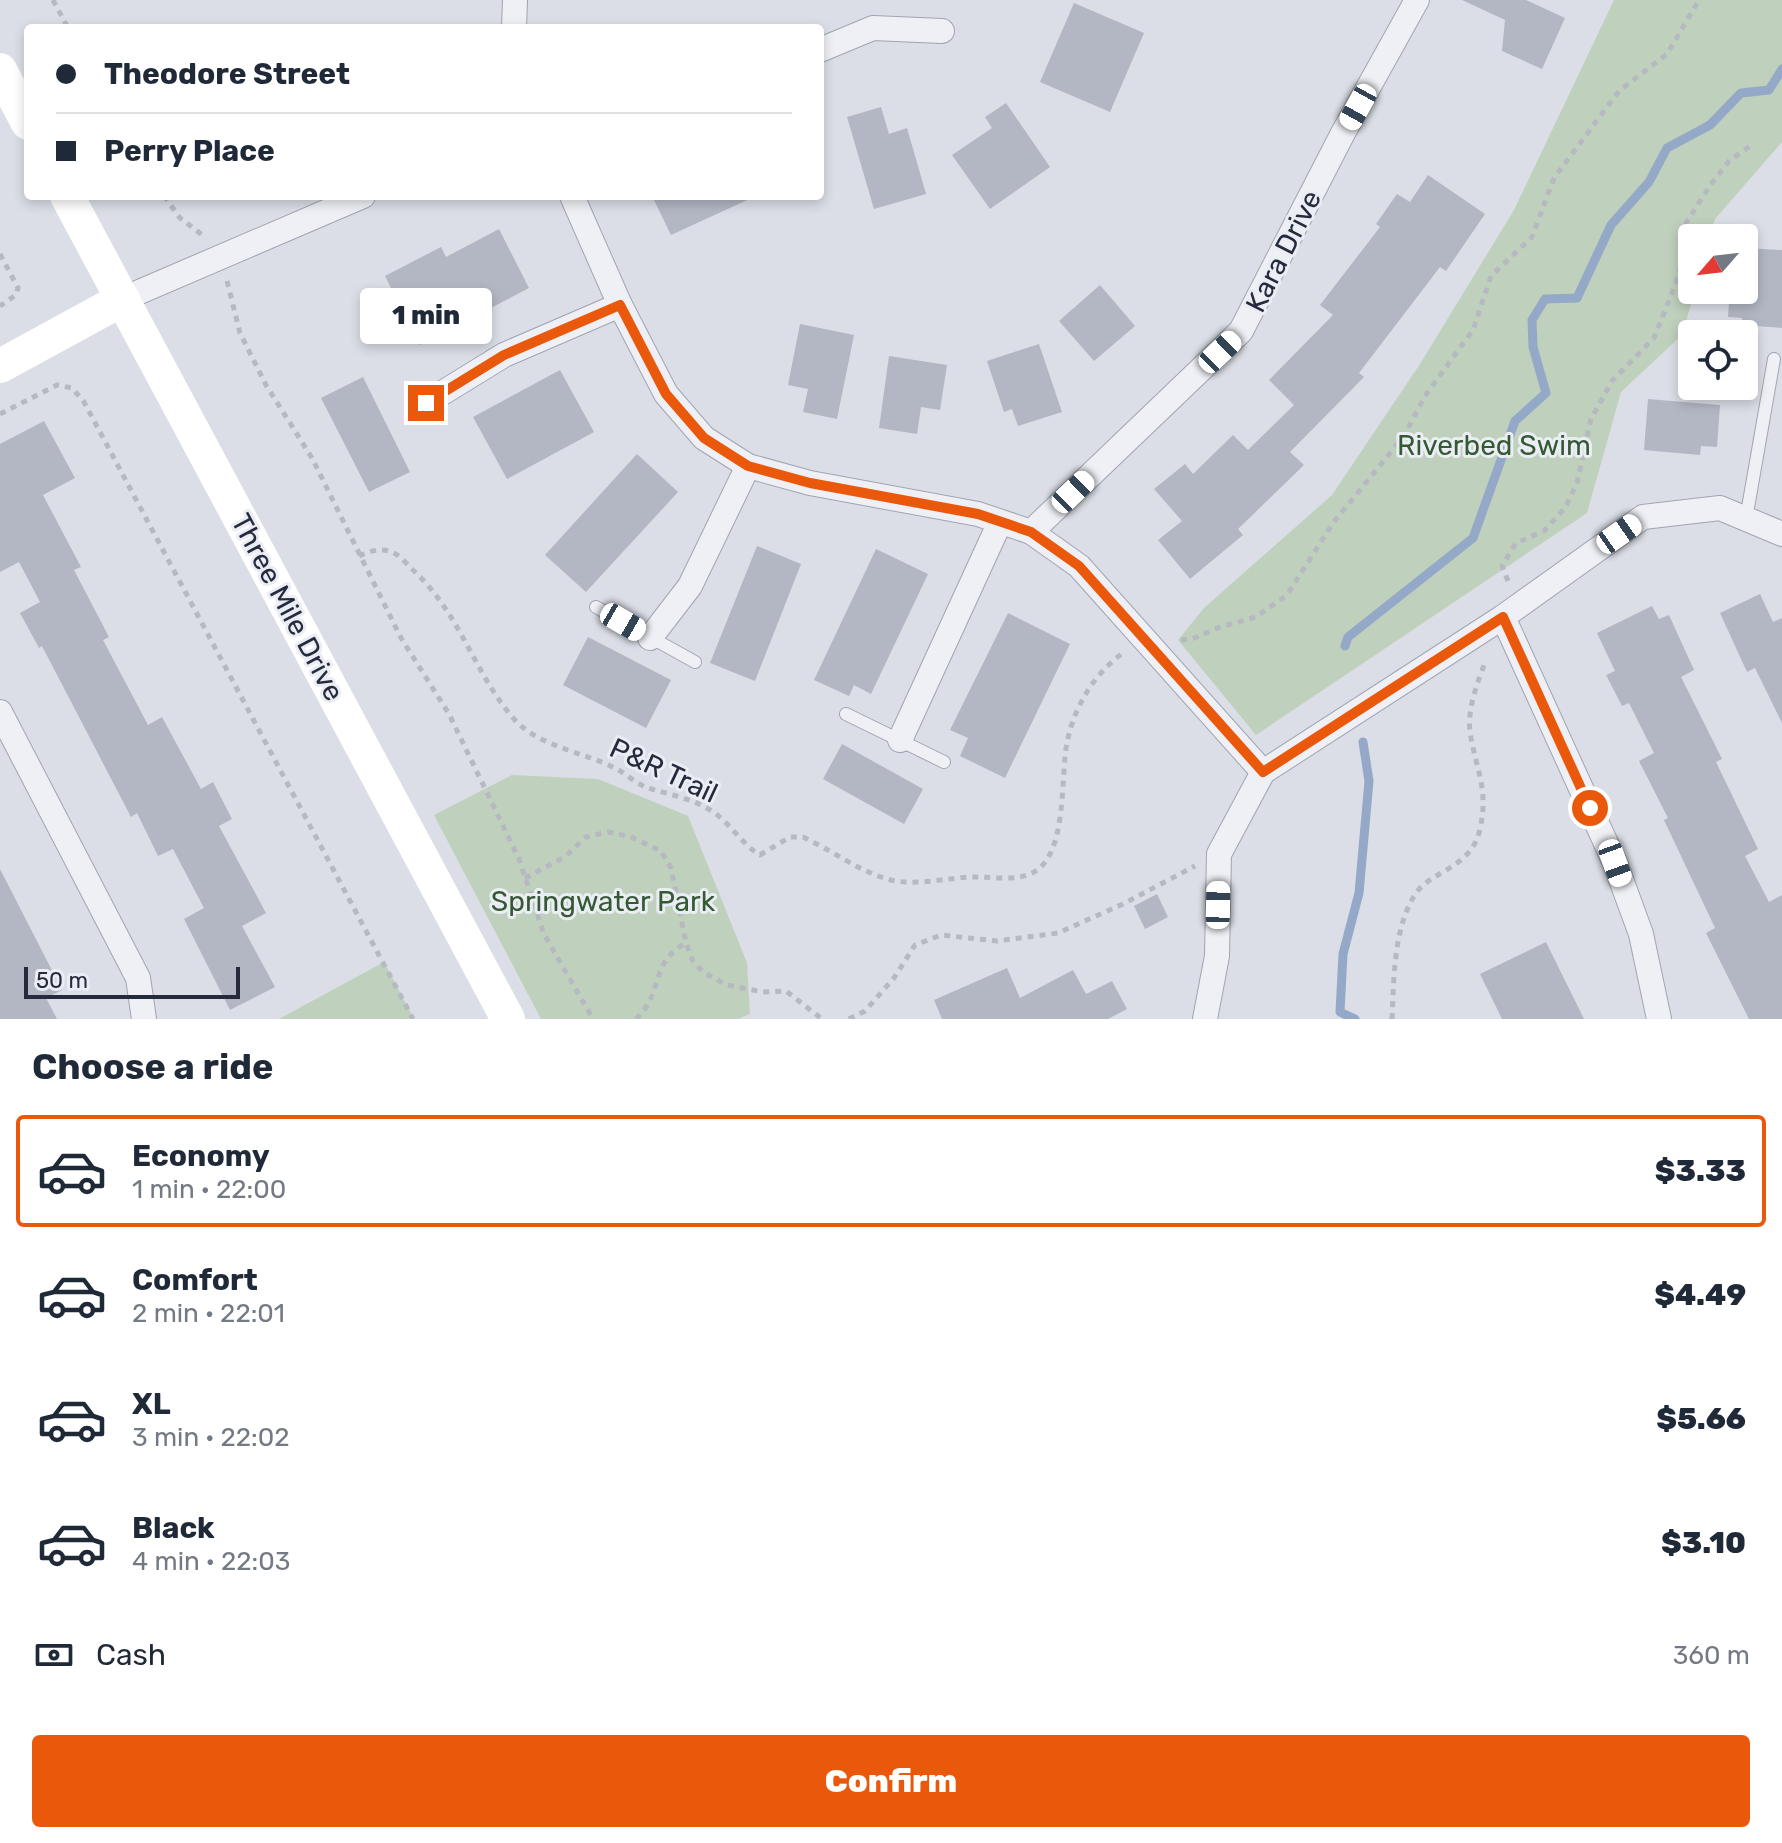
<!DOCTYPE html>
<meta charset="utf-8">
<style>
body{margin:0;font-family:Rubik,sans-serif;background:#f6f6f7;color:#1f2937;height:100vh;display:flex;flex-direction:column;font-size:30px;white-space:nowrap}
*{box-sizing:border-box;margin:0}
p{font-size:26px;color:#747a83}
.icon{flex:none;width:44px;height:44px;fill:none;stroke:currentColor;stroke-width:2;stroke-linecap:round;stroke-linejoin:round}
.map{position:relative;height:1019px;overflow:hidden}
.drawer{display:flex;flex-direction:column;background:#fff;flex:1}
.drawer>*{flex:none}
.top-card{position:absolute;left:24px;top:24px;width:800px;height:176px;border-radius:8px;box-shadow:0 4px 12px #0003;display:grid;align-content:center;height:176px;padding:0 32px;background:#fff}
.needle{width:52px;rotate:242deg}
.tools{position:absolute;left:1678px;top:224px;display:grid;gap:16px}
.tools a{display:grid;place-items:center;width:80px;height:80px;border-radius:8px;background:#fff;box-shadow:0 4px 12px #0003;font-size:40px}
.scale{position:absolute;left:24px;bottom:20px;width:216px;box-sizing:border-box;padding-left:8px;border:4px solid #252b3d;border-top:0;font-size:22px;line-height:28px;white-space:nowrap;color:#252b3d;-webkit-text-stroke:6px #eaedf4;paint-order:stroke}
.end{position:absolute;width:36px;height:36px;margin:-18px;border:10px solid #ea580c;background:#fff;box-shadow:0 0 0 4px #fff}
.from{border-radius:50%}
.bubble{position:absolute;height:56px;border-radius:8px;background:#fff;box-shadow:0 4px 12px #0003;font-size:26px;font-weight:800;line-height:56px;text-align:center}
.car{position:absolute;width:24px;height:48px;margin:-24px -12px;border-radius:10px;box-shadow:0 0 6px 2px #0007;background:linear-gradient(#fff 24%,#345 0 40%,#fff 0 76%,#345 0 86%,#fff 0)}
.top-card b{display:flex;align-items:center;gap:28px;height:76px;font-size:30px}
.top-card b+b{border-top:2px solid #e0e1e3}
.top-card i{width:20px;height:20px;background:#1f2937}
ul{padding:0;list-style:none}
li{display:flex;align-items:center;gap:24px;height:112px;margin:0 16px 12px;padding:0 16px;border:4px solid transparent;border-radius:8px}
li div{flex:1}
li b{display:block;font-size:30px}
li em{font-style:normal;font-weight:800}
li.on{border-color:#ea580c}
li>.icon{width:72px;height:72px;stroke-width:1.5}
h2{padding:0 32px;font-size:36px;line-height:96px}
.pay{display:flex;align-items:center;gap:20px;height:88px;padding:0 32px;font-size:30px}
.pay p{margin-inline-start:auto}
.action{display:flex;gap:16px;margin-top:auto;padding:16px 32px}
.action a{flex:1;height:92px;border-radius:8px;background:#ea580c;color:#fff;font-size:32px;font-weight:800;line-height:92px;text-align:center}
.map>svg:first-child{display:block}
.green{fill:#bfd0bc}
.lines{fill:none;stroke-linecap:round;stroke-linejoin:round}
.stream{stroke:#94a9c8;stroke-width:9}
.building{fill:#b2b7c3}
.lane-casing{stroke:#a1a5b0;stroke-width:14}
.street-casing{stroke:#a1a5b0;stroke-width:26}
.path{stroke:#b6b9c1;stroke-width:5;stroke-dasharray:6 6;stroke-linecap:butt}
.lane{stroke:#eef0f5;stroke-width:12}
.street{stroke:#eef0f5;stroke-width:24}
.secondary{stroke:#fff;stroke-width:34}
.route{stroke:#ea580c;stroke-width:10}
.labels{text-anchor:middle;stroke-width:6;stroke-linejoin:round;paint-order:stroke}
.street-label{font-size:28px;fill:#252b3d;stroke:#eaedf4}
.park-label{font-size:28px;fill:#355932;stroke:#eaedf4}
</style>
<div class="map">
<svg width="1782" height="1019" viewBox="0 0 1782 1019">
<rect width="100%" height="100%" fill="#dbdee6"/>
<g class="green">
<polygon points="1614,0 1782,0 1782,142 1715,219 1709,238 1692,238 1692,290 1695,290 1682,335 1621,392 1587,513 1256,735 1178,640 1204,608 1332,495 1420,364 1514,210"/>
<polygon points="512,775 598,779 688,816 747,963 750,1014 738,1019 541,1019 434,815"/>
<polygon points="384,962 414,1019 279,1019"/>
</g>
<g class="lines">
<g class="stream">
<polyline points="1345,646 1348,637 1473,538 1515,421 1546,393 1533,347 1532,320 1545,299 1577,298 1611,225 1649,182 1667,148 1710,125 1741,93 1769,90 1782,69"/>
<polyline points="1355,1019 1340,1012 1343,954 1359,893 1369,781 1363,742"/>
</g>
</g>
<g class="building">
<polygon points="1462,0 1526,0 1565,18 1542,69 1502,51 1505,20"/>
<polygon points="1074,3 1144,33 1110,112 1040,82"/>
<polygon points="1006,103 1050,167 990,209 952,155 992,128 985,117"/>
<polygon points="881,107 889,134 907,128 926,194 874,209 847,117"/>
<polygon points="1428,175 1485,214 1446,271 1440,267 1359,373 1364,377 1290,452 1304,465 1238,529 1243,535 1190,579 1158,540 1182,521 1154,489 1185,464 1193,474 1233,435 1248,450 1294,405 1269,380 1333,315 1320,305 1380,227 1376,224 1397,194 1410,202"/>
<polygon points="652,196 756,196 671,235"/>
<polygon points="499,229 529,288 420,345 385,276 441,247 446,257"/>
<polygon points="1744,248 1782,250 1782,328 1742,325 1742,318 1728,317 1730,290 1744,290"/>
<polygon points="1100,285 1135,326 1094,361 1059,321"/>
<polygon points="800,324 854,335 837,419 803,412 808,389 788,385"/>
<polygon points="1039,344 1062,412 1018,426 1012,409 1004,412 987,361"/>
<polygon points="889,356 947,365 940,410 921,407 917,434 879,428"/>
<polygon points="560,370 594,432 507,479 473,417"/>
<polygon points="363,377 410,472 369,492 321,398"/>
<polygon points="1648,399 1720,405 1717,447 1701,446 1700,455 1644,450"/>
<polygon points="44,421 75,478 43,495 81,567 74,570 109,637 103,640 148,725 162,717 201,789 213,782 232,819 219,826 266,913 242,926 275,987 230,1010 184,919 204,908 173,849 158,856 137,813 131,817 42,646 39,648 20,613 40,602 19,562 0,572 0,444"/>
<polygon points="637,454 678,492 586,592 545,555"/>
<polygon points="757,546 801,564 755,681 710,663"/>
<polygon points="876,549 928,574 871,694 854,685 849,696 814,680"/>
<polygon points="1760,594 1773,622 1782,618 1782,723 1755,668 1747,672 1720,613"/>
<polygon points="1652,606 1659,619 1669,615 1694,670 1681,677 1722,759 1716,762 1758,849 1745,856 1769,902 1782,895 1782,1019 1749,1019 1706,933 1715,928 1664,820 1668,818 1639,761 1654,753 1629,703 1622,706 1606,675 1615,671 1597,633"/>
<polygon points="1008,613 1070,644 1005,778 960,756 968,738 950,730"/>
<polygon points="588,637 671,680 646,728 563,685"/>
<polygon points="842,744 923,789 904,824 823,779"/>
<polygon points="0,869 62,990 46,998 57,1019 0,1019"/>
<polygon points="1157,894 1168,917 1145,929 1134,906"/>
<polygon points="1546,942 1584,1019 1502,1019 1480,974"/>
<polygon points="1007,968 1020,998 1073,970 1086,994 1112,981 1127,1009 1108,1019 942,1019 934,1000"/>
</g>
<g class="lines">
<g class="lane-casing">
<g id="lane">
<polyline points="1746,519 1774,359"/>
<polyline points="596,607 695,662"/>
<polyline points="846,714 944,762"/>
</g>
</g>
<g class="street-casing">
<g id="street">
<polyline points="514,28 515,0"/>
<polyline points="820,50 873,28 942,31"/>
<polyline points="572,196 620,305 666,394 704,438 748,466 810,483 978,514 1031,532 1079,566 1263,772"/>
<polyline points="123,299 363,196"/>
<polyline points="426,403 504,355 620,305"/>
<polyline points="1031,532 1241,331 1343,133 1417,0"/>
<polyline points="1503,617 1615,863 1641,934 1659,1019"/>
<polyline points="650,638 690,586 748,466"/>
<polyline points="0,712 138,978 144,1019"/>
<polyline points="900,740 1000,522"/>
<polyline points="1205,1019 1217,956 1219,854 1263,772 1503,617 1643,517 1720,508 1782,534"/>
</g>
</g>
<g class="path">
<polyline points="53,0 68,28"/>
<polyline points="164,196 180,218 205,237"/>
<polyline points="0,254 18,288 16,295 0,306"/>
<polyline points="227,281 240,333 266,385 312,458 401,638 449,714 519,859 544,934 593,1019"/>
<polyline points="0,414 57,385 72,388 84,402 413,1019"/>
<path d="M359,556C369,551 383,547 394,553C400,556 407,564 412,569C461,614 473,672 514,719C539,747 584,752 617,769C627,775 637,784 648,788C671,795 696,799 716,814C732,826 742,844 760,855L790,837H803C829,849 858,870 884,878C912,888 947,877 976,877C994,877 1013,881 1030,874C1070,858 1059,773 1068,738C1076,704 1095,673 1123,653"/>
<polyline points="1508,581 1502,566 1516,543 1544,531 1565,508 1577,483 1591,419 1612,381 1654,338 1679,275 1686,223 1711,184 1729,161 1753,144"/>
<polyline points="1181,640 1192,639 1220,627 1256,617 1287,595 1333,523 1404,436 1425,396 1473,330 1491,276 1532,237 1554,178 1619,91 1667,54 1699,0"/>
<polyline points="525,878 565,857 586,837 608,832 631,837 661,851 671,868 686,943 693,961 703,972 727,985 763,992 786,991 822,1019"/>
<path d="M636,1019C665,991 649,963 686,943"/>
<polyline points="849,1019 865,1011 894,978 915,945 941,935 997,941 1058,933 1123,904 1195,866"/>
<path d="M1392,1019C1394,979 1393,928 1416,893C1431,871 1472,868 1480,829C1489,789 1476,770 1470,732C1467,709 1478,681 1486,660"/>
</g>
<use href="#lane" class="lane"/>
<use href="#street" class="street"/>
<g class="secondary">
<polyline points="0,70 28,123"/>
<polyline points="67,196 508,1019"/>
<polyline points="0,366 123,299"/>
</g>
</g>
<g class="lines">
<polyline class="route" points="426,403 504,355 620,305 666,394 704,438 748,466 810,483 978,514 1031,532 1079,566 1263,772 1503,617 1590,808"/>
</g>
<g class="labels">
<g class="street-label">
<text transform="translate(1283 251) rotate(-63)" y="10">Kara Drive</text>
<text transform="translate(288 607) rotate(62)" y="10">Three Mile Drive</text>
<text transform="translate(664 770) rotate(25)" y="10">P&amp;R Trail</text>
</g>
<g class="park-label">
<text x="1494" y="455">Riverbed Swim</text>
<text x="603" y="911">Springwater Park</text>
</g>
</g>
</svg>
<div class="tools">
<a><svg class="needle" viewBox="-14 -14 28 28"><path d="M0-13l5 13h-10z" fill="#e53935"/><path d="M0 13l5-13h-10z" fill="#747a83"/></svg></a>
<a><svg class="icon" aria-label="locate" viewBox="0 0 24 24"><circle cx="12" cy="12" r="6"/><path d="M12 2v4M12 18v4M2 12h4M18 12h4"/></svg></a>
</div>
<div class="scale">50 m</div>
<i class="end from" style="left:1590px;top:808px"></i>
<i class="end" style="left:426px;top:403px"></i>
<div class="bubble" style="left:360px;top:288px;width:132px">1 min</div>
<i class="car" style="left:1358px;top:107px;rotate:209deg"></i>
<i class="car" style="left:1220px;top:352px;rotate:46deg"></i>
<i class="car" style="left:1073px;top:492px;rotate:46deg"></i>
<i class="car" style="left:1619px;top:534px;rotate:55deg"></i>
<i class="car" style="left:623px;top:622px;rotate:120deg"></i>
<i class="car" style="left:1615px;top:863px;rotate:160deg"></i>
<i class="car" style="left:1218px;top:905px;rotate:1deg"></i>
<div class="top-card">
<b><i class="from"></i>Theodore Street</b>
<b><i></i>Perry Place</b>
</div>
</div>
<section class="drawer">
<h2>Choose a ride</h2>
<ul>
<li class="on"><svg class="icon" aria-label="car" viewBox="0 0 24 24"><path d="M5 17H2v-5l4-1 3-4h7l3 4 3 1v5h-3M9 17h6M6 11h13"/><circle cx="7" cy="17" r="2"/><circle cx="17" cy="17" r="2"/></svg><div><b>Economy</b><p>1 min · 22:00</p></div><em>$3.33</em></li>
<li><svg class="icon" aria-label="car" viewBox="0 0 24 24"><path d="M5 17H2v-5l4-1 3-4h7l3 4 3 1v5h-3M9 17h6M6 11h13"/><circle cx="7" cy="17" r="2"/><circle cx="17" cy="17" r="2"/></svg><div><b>Comfort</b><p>2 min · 22:01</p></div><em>$4.49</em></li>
<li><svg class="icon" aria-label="car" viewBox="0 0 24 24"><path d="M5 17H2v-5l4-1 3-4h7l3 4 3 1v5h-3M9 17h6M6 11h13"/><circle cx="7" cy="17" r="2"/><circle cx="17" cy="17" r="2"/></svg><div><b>XL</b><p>3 min · 22:02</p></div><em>$5.66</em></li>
<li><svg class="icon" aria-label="car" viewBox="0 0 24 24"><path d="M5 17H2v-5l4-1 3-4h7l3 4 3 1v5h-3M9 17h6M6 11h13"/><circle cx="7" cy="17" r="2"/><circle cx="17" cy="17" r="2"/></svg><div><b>Black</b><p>4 min · 22:03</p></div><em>$3.10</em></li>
</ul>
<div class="pay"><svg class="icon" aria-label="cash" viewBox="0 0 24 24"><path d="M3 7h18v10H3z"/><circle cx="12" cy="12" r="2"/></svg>Cash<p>360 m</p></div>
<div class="action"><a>Confirm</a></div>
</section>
